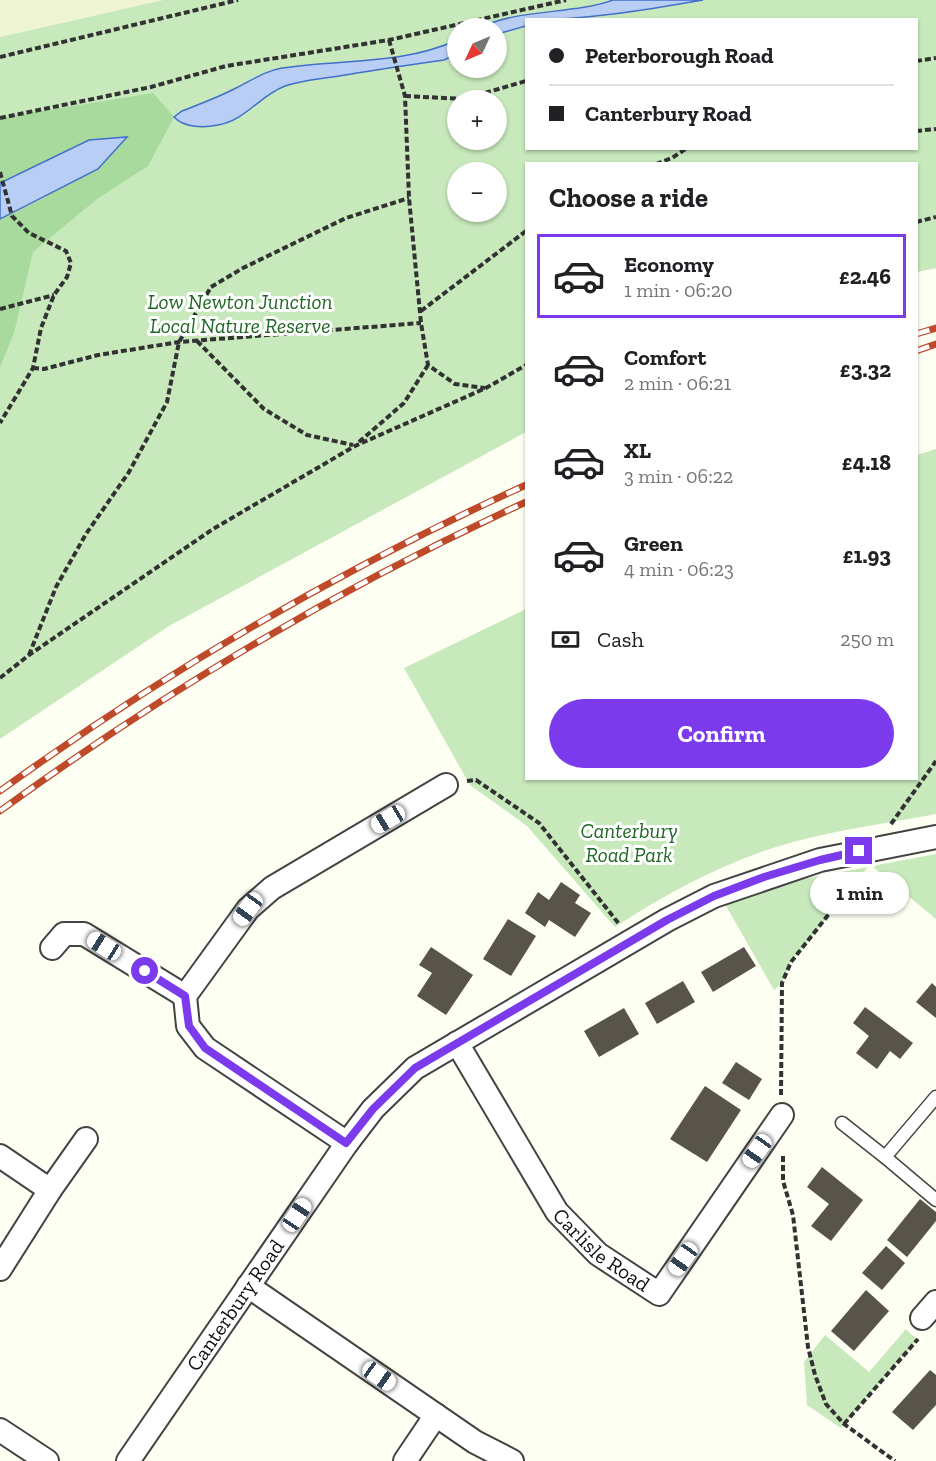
<!DOCTYPE html>
<meta charset="utf-8">
<style>
body{margin:0;font-family:"Zilla Slab",serif;background:#f2f2f2;color:#202124;height:100vh;display:flex;flex-direction:column;font-size:22px;white-space:nowrap}
*{box-sizing:border-box;margin:0}
p{font-size:20px;color:#757577}
.icon{flex:none;width:33px;height:33px;fill:none;stroke:currentColor;stroke-width:2;stroke-linecap:round;stroke-linejoin:round}
.map{position:relative;flex:1;overflow:hidden}
.side{position:absolute;left:525px;top:162px;width:393px;height:618px;display:flex;flex-direction:column;background:#fff;border-radius:0px;box-shadow:0 2px 4px #0004}
.side>*{flex:none}
.guide{position:absolute;left:525px;top:18px;width:393px;height:132px;border-radius:0px;box-shadow:0 2px 4px #0004;display:grid;align-content:center;height:132px;padding:0 24px;background:#fff}
.needle{width:39px;rotate:226deg}
.tools{position:absolute;left:447px;top:18px;display:grid;gap:12px}
.tools a{display:grid;place-items:center;width:60px;height:60px;border-radius:50%;background:#fff;box-shadow:0 2px 4px #0004;font-size:30px}
.end{position:absolute;width:27px;height:27px;margin:-14px;border:8px solid #7c3aed;background:#fff;box-shadow:0 0 0 3px #fff}
.from{border-radius:50%}
.bubble{position:absolute;height:42px;border-radius:21px;background:#fff;box-shadow:0 2px 4px #0004;font-size:20px;font-weight:800;line-height:42px;text-align:center}
.car{position:absolute;width:18px;height:36px;margin:-18px -9px;border-radius:8px;box-shadow:0 0 4px 2px #0007;background:linear-gradient(#fff 24%,#345 0 40%,#fff 0 76%,#345 0 86%,#fff 0)}
.guide b{display:flex;align-items:center;gap:21px;height:57px;font-size:22px}
.guide b+b{border-top:2px solid #e0e0e0}
.guide i{width:15px;height:15px;background:#202124}
ul{padding:0;list-style:none}
li{display:flex;align-items:center;gap:18px;height:84px;margin:0 12px 9px;padding:0 12px;border:3px solid transparent;border-radius:0px}
li div{flex:1}
li b{display:block;font-size:22px}
li em{font-style:normal;font-weight:800}
li.selected{border-color:#7c3aed}
li>.icon{width:54px;height:54px;stroke-width:1.5}
h2{padding:0 24px;font-size:27px;line-height:72px}
.pay{display:flex;align-items:center;gap:15px;height:66px;padding:0 24px;font-size:22px}
.pay p{margin-inline-start:auto}
.button{display:flex;gap:12px;margin-top:auto;padding:12px 24px}
.button a{flex:1;height:69px;border-radius:36px;background:#7c3aed;color:#fff;font-size:24px;font-weight:800;line-height:69px;text-align:center}
.map>svg:first-child{display:block}
.farmland{fill:#eff5d3}
.green{fill:#c8e9bc;fill-rule:evenodd}
.forest{fill:#a7da9c}
.water{fill:#b8cef5;stroke:#416fcb;stroke-width:1.5}
.building{fill:#58544c}
.lines{fill:none;stroke-linecap:round;stroke-linejoin:round}
.lane-casing{stroke:#434343;stroke-width:15}
.street-casing{stroke:#434343;stroke-width:26}
.path{stroke:#323232;stroke-width:4;stroke-dasharray:6 3;stroke-linecap:butt}
.lane{stroke:#fff;stroke-width:12}
.street{stroke:#fff;stroke-width:22}
.rail-casing{stroke:#be4a2a;stroke-width:7}
.rail{stroke:#fff;stroke-width:4.5;stroke-dasharray:14;stroke-linecap:butt}
.route{stroke:#7c3aed;stroke-width:8}
.labels{text-anchor:middle;stroke-width:6;stroke-linejoin:round;paint-order:stroke}
.park-label{font-size:21px;font-style:italic;fill:#206724;stroke:#fff}
.street-label{font-size:21px;fill:#101010;stroke:#fff}
</style>
<div class="map">
<svg width="936" height="1461" viewBox="0 0 936 1461">
<rect width="100%" height="100%" fill="#fefff3"/>
<polygon class="farmland" points="0,0 163,0 0,37"/>
<g class="green">
<path d="M163,0H936V268L917,272L916,164H526V432L169,626L0,739V37ZM526,20H916V148H526ZM458,28H496V68H458ZM458,100H496V140H458ZM458,172H496V212H458Z"/>
<path d="M936,449V814C890,823 842,829 797,841C732,858 670,891 615,927L527,826L470,785L404,668L526,609V778H916L917,455Z"/>
<polygon points="936,854 936,919 872,866"/>
<polygon points="868,867 791,962 782,983 774,990 725,904 792,881"/>
<polygon points="906,1329 917,1340 841,1428 807,1405 804,1362 825,1335 869,1372"/>
</g>
<polygon class="forest" points="153,93 174,117 148,166 97,199 33,252 14,333 0,367 0,219 44,198 89,140 0,183 0,118"/>
<g class="water">
<path d="M613,0H703C645,10 586,20 526,20V26L497,34L496,28H479C520,8 572,15 613,0Z"/>
<path d="M457,40V54L444,60C409,65 374,70 339,76C321,79 302,80 285,86C259,96 246,120 218,125C204,128 184,128 174,117L182,111C200,104 219,97 236,88C252,80 265,71 282,68C340,59 403,65 457,40Z"/>
<polygon points="127,137 98,169 0,219 0,183 89,140"/>
</g>
<g class="building">
<polygon points="561,882 580,895 575,903 591,913 575,937 549,920 545,927 525,913 538,892 549,900"/>
<polygon points="508,919 536,936 511,976 483,959"/>
<polygon points="431,947 473,975 446,1015 417,996 432,973 419,965"/>
<polygon points="744,947 756,966 713,992 701,972"/>
<polygon points="683,981 695,1002 657,1024 645,1003"/>
<polygon points="932,983 936,987 936,1018 916,1002"/>
<polygon points="865,1007 913,1043 900,1059 890,1051 877,1069 856,1053 869,1036 853,1023"/>
<polygon points="624,1008 639,1034 599,1057 584,1031"/>
<polygon points="736,1062 762,1079 749,1100 722,1083"/>
<polygon points="705,1086 741,1110 707,1162 670,1139"/>
<polygon points="822,1167 863,1200 831,1241 811,1226 829,1204 807,1187"/>
<polygon points="920,1199 936,1212 936,1221 907,1257 887,1240"/>
<polygon points="886,1246 905,1263 882,1290 862,1273"/>
<polygon points="866,1290 889,1311 854,1351 831,1331"/>
<polygon points="930,1370 936,1375 936,1405 913,1430 892,1412"/>
</g>
<g class="lines">
<g class="lane-casing">
<g id="lane">
<polyline points="936,1097 885,1157 936,1200"/>
<polyline points="842,1123 885,1157"/>
</g>
</g>
<g class="street-casing">
<g id="street">
<polyline points="52,948 64,934 84,934 185,996"/>
<path id="s1" d="M457,1043L557,1212L598,1254L659,1294L782,1115"/>
<polyline points="347,1143 205,1048 188,1026 185,996 248,909 272,888 446,785"/>
<polyline points="0,1156 50,1190 0,1269"/>
<polyline points="50,1190 86,1139"/>
<polyline points="248,1286 475,1442 512,1461"/>
<polyline points="922,1318 936,1302"/>
<polyline points="0,1430 47,1461"/>
<path id="s2" d="M128,1461L347,1143L373,1109L415,1068L667,920L714,896L820,860L936,837"/>
<polyline points="405,1461 436,1415"/>
</g>
</g>
<g class="path">
<polyline points="389,40 405,96 409,198 421,323 428,365 455,384 485,388"/>
<polyline points="0,57 238,0"/>
<polyline points="916,61 936,58"/>
<polyline points="405,96 464,99 526,81"/>
<polyline points="0,118 151,87 226,66 389,40 566,0"/>
<polyline points="916,131 936,129"/>
<polyline points="656,164 672,158 687,148"/>
<polyline points="0,172 12,216 29,233 66,251 71,263 67,277 54,295 41,328 33,368 0,423"/>
<polyline points="916,222 936,217"/>
<polyline points="0,309 54,295"/>
<polyline points="421,311 526,231"/>
<polyline points="197,341 264,409 307,435 353,445"/>
<polyline points="33,368 44,369 98,355 179,342 421,323"/>
<polyline points="359,442 404,403 428,365"/>
<polyline points="29,655 56,587 86,534 129,472 167,402 179,342 211,287 243,268 346,218 409,198"/>
<polyline points="0,678 29,655 213,529 355,446 486,388 526,365"/>
<polyline points="467,781 476,780 539,823 619,924"/>
<polyline points="891,824 936,761"/>
<polyline points="781,1095 782,983 791,962 859,876"/>
<polyline points="783,1156 783,1181 793,1215 808,1347 815,1375 826,1404 844,1424 895,1461"/>
<polyline points="844,1424 918,1339"/>
</g>
<use href="#lane" class="lane"/>
<use href="#street" class="street"/>
<g class="rail-casing">
<g id="rail">
<polyline points="916,334 936,328"/>
<polyline points="916,351 936,344"/>
<path d="M0,791C165,672 341,569 526,485"/>
<path d="M0,811C165,691 341,587 526,502"/>
</g>
</g>
<use href="#rail" class="rail"/>
</g>
<g class="lines">
<polyline class="route" points="145,971 185,996 189,1026 205,1048 346,1143 373,1109 415,1068 667,920 714,896 764,877 820,860 859,851"/>
</g>
<g class="labels">
<g class="park-label">
<text x="240" y="309">Low Newton Junction<tspan x="240" dy="24">Local Nature Reserve</tspan></text>
<text x="629" y="838">Canterbury<tspan x="629" dy="24">Road Park</tspan></text>
</g>
<g class="street-label">
<text dy="7" stroke="none"><textPath href="#s1" startOffset="255">Carlisle Road</textPath></text>
<text dy="7" stroke="none"><textPath href="#s2" startOffset="189">Canterbury Road</textPath></text>
</g>
</g>
</svg>
<div class="tools">
<a><svg class="needle" viewBox="-14 -14 28 28"><path d="M0-13l5 13h-10z" fill="#e53935"/><path d="M0 13l5-13h-10z" fill="#757577"/></svg></a>
<a>+</a>
<a>−</a>
</div>
<i class="end from" style="left:145px;top:971px"></i>
<i class="end" style="left:859px;top:851px"></i>
<div class="bubble" style="left:810px;top:872px;width:99px">1 min</div>
<i class="car" style="left:388px;top:819px;rotate:239deg"></i>
<i class="car" style="left:248px;top:909px;rotate:216deg"></i>
<i class="car" style="left:104px;top:946px;rotate:302deg"></i>
<i class="car" style="left:757px;top:1151px;rotate:215deg"></i>
<i class="car" style="left:297px;top:1215px;rotate:34deg"></i>
<i class="car" style="left:683px;top:1259px;rotate:215deg"></i>
<i class="car" style="left:379px;top:1376px;rotate:125deg"></i>
<div class="guide">
<b><i class="from"></i>Peterborough Road</b>
<b><i></i>Canterbury Road</b>
</div>
<section class="side">
<h2>Choose a ride</h2>
<ul>
<li class="selected"><svg class="icon" aria-label="car" viewBox="0 0 24 24"><path d="M5 17H2v-5l4-1 3-4h7l3 4 3 1v5h-3M9 17h6M6 11h13"/><circle cx="7" cy="17" r="2"/><circle cx="17" cy="17" r="2"/></svg><div><b>Economy</b><p>1 min · 06:20</p></div><em>£2.46</em></li>
<li><svg class="icon" aria-label="car" viewBox="0 0 24 24"><path d="M5 17H2v-5l4-1 3-4h7l3 4 3 1v5h-3M9 17h6M6 11h13"/><circle cx="7" cy="17" r="2"/><circle cx="17" cy="17" r="2"/></svg><div><b>Comfort</b><p>2 min · 06:21</p></div><em>£3.32</em></li>
<li><svg class="icon" aria-label="car" viewBox="0 0 24 24"><path d="M5 17H2v-5l4-1 3-4h7l3 4 3 1v5h-3M9 17h6M6 11h13"/><circle cx="7" cy="17" r="2"/><circle cx="17" cy="17" r="2"/></svg><div><b>XL</b><p>3 min · 06:22</p></div><em>£4.18</em></li>
<li><svg class="icon" aria-label="car" viewBox="0 0 24 24"><path d="M5 17H2v-5l4-1 3-4h7l3 4 3 1v5h-3M9 17h6M6 11h13"/><circle cx="7" cy="17" r="2"/><circle cx="17" cy="17" r="2"/></svg><div><b>Green</b><p>4 min · 06:23</p></div><em>£1.93</em></li>
</ul>
<div class="pay"><svg class="icon" aria-label="cash" viewBox="0 0 24 24"><path d="M3 7h18v10H3z"/><circle cx="12" cy="12" r="2"/></svg>Cash<p>250 m</p></div>
<div class="button"><a>Confirm</a></div>
</section>
</div>
